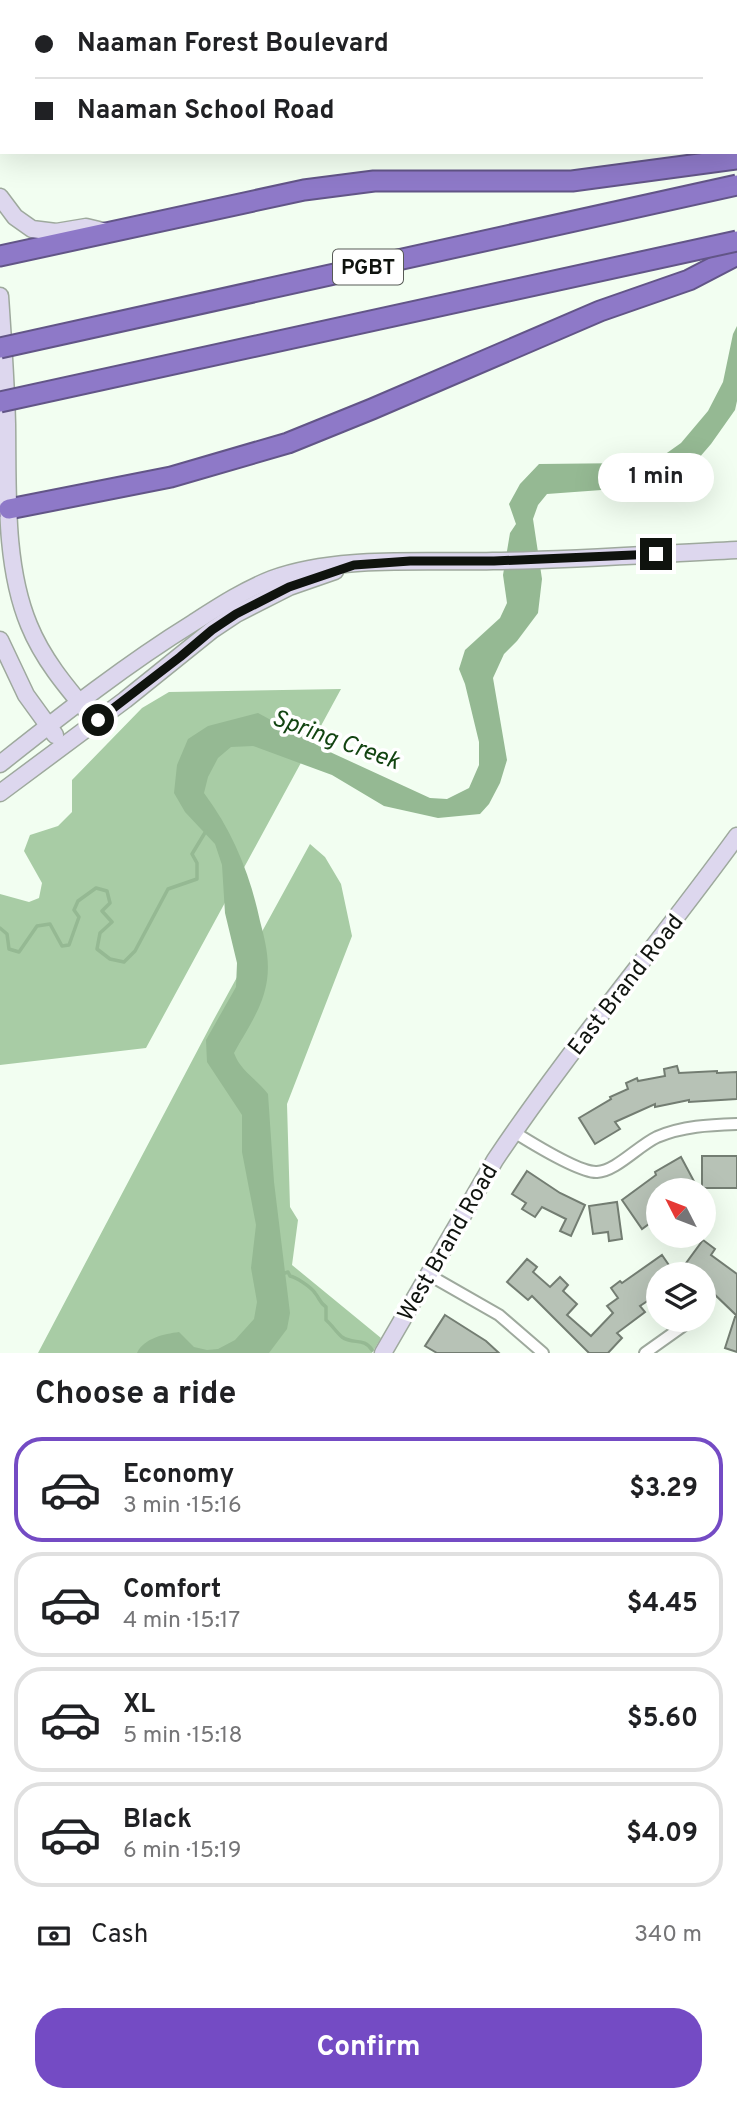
<!DOCTYPE html>
<meta charset="utf-8">
<style>
body{margin:0;font-family:Overpass,sans-serif;background:#f6f6f6;color:#202124;height:100vh;display:flex;flex-direction:column;font-size:26px;white-space:nowrap}
*{box-sizing:border-box;margin:0}
p{font-size:23px;color:#757577}
.icon{flex:none;width:38px;height:38px;fill:none;stroke:currentColor;stroke-width:2;stroke-linecap:round;stroke-linejoin:round}
.map{position:relative;height:1353px;overflow:hidden}
.details{display:flex;flex-direction:column;background:#fff;flex:1}
.details>*{flex:none}
.hud{position:absolute;left:0px;top:0px;width:738px;height:154px;box-shadow:0 7px 28px #0002;display:grid;align-content:center;height:154px;padding:0 35px;background:#fff}
.needle{width:46px;rotate:312deg}
.buttons{position:absolute;left:646px;top:1178px;display:grid;gap:14px}
.buttons a{display:grid;place-items:center;width:70px;height:70px;border-radius:50%;background:#fff;box-shadow:0 7px 28px #0002;font-size:35px}
.end{position:absolute;width:32px;height:32px;margin:-16px;border:9px solid #0f130e;background:#fff;box-shadow:0 0 0 4px #fff}
.from{border-radius:50%}
.bubble{position:absolute;height:49px;border-radius:24px;background:#fff;box-shadow:0 7px 28px #0002;font-size:23px;font-weight:700;line-height:49px;text-align:center}
.hud b{display:flex;align-items:center;gap:24px;height:66px;font-size:26px}
.hud b+b{border-top:2px solid #e0e0e0}
.hud i{width:18px;height:18px;background:#202124}
ul{padding:0;list-style:none}
li{display:flex;align-items:center;gap:21px;height:105px;margin:0 14px 10px;padding:0 21px;border:4px solid #e0e0e0;border-radius:28px}
li div{flex:1}
li b{display:block;font-size:26px}
li em{font-style:normal;font-weight:700}
li.selected{border-color:#744bc4}
li>.icon{width:63px;height:63px;stroke-width:1.5}
h2{padding:0 35px;font-size:32px;line-height:84px}
.pay{display:flex;align-items:center;gap:18px;height:77px;padding:0 35px;font-size:26px}
.pay p{margin-inline-start:auto}
.primary-button{display:flex;gap:14px;margin-top:auto;padding:14px 35px}
.primary-button a{flex:1;height:80px;border-radius:28px;background:#744bc4;color:#fff;font-size:28px;font-weight:700;line-height:80px;text-align:center}
.map>svg:first-child{display:block}
.forest{fill:#a8cca5}
.water{fill:#95b993}
.lines{fill:none;stroke-linecap:round;stroke-linejoin:round}
.stream{stroke:#95b993;stroke-width:3.5}
.building{fill:#b7c2b6;stroke:#737d72;stroke-width:2}
.street-casing{stroke:#9ea99d;stroke-width:14}
.secondary-casing{stroke:#9ea99d;stroke-width:19}
.highway-casing{stroke:#625587;stroke-width:23}
.street{stroke:#fff;stroke-width:10}
.secondary{stroke:#ddd7ee;stroke-width:16}
.highway{stroke:#8e79c8;stroke-width:19}
.highway-bridge-casing{stroke:#625587;stroke-width:23;stroke-linecap:butt}
.highway-bridge{stroke:#8e79c8;stroke-width:19}
.route{stroke:#0f130e;stroke-width:9}
.labels{text-anchor:middle;stroke-width:7;stroke-linejoin:round;paint-order:stroke}
.shield{fill:#fff;stroke:#575a56;stroke-width:2}
.shield-label{font-size:21px;font-weight:bold;fill:#0f130e}
.street-label{font-size:23px;fill:#0f130e;stroke:#fff}
.water-label{font-size:24px;font-style:italic;fill:#124411;stroke:#fff}
</style>
<div class="map">
<svg width="737" height="1353" viewBox="0 0 737 1353">
<rect width="100%" height="100%" fill="#f2fef1"/>
<g class="forest">
<polygon points="341,689 146,1048 0,1065 0,894 29,902 39,898 42,883 24,851 30,835 58,826 72,812 72,780 142,708 169,692"/>
<polygon points="310,844 325,857 341,884 352,936 287,1104 290,1207 298,1220 292,1265 381,1338 372,1353 38,1353 213,1021"/>
</g>
<path class="water" d="M737,326V401L735,410L711,444L686,473L670,485L547,494L538,505L533,519L542,579L538,613L517,641L504,654L493,678L507,760L500,783L489,804L480,814L438,818L384,806L332,775L253,746L231,747L218,758L208,777L204,793C233,832 250,874 260,921C265,940 270,959 267,980C263,1008 247,1029 234,1053C241,1072 257,1079 268,1094L274,1182L290,1313L287,1329L269,1353H137C144,1338 164,1334 179,1332L194,1347L207,1350L218,1349L235,1340L254,1319L257,1302L251,1268L256,1225L242,1152V1115L207,1062L206,1040L236,987L237,963L225,913L222,865L215,844L185,812L174,793L177,765L188,739L208,726L258,713L330,752L430,798L447,799L469,788L479,765V742L465,684L459,669L465,650L500,618L507,603L503,575L510,533L516,524L509,504L520,484L539,464L632,463L664,455L681,443L708,411L723,382L733,334Z"/>
<g class="lines">
<g class="stream">
<polyline points="0,928 7,934 9,949 19,952 37,926 50,924 62,946 69,945 79,917 74,910 78,901 96,888 107,891 110,903 102,911 112,922 100,933 97,949 110,959 124,962 135,951 168,889 197,879 197,863 192,854 206,831"/>
<path d="M282,1274L288,1272L290,1276C296,1277 311,1287 315,1293C320,1299 319,1302 326,1307V1320C332,1325 336,1332 342,1337C353,1345 364,1337 372,1350"/>
</g>
</g>
<g class="building">
<polygon points="677,1066 679,1073 717,1071 717,1073 737,1072 737,1099 689,1102 689,1100 655,1107 655,1104 615,1122 620,1129 595,1144 579,1118 611,1099 610,1097 628,1089 626,1083 637,1078 638,1081 665,1076 664,1069"/>
<rect x="702" y="1156" width="35" height="32"/>
<polygon points="681,1157 696,1185 686,1190 658,1190 658,1207 648,1214 653,1221 642,1229 622,1200 656,1175 655,1172"/>
<polygon points="527,1171 560,1193 585,1205 571,1236 560,1231 566,1219 542,1207 535,1217 522,1209 526,1203 512,1194"/>
<polygon points="617,1202 622,1239 609,1241 608,1232 593,1234 589,1206"/>
<polygon points="703,1240 715,1249 711,1255 737,1274 737,1316 710,1290 704,1288 704,1274 678,1274"/>
<polygon points="662,1255 675,1274 658,1274 658,1294 640,1306 645,1312 617,1333 622,1338 608,1353 589,1353 532,1296 528,1300 507,1282 527,1259 537,1267 533,1272 550,1287 560,1277 568,1285 563,1291 577,1304 567,1315 591,1336 613,1313 607,1306 618,1298 611,1288 620,1281 622,1283"/>
<polygon points="445,1315 486,1341 499,1353 437,1353 425,1346"/>
<polygon points="735,1317 737,1317 737,1352 725,1348"/>
</g>
<g class="lines">
<g class="street-casing">
<g id="street">
<path d="M514,1132C530,1142 580,1173 597,1172C616,1171 638,1146 657,1137C683,1126 709,1125 737,1124"/>
<polyline points="429,1275 499,1315 543,1353"/>
<polyline points="645,1353 683,1326"/>
</g>
</g>
<g class="secondary-casing">
<g id="secondary">
<polyline points="0,197 15,217 32,229 56,232 86,227 107,232"/>
<path d="M0,296C3,339 6,382 7,424C8,489 4,565 29,625C44,662 70,691 95,721"/>
<polyline points="0,640 26,695 55,735"/>
<path d="M0,764C62,715 125,665 193,623C218,607 244,590 272,579C337,555 423,563 493,561C574,560 656,554 737,550"/>
<polyline points="0,793 125,700 212,630 236,614 289,587 335,571"/>
<path d="M383,1353L495,1160C570,1048 658,945 737,836"/>
</g>
</g>
<g class="highway-casing">
<g id="highway">
<polyline points="0,256 304,190 374,181 572,181 737,159"/>
<polyline points="9,509 171,477 288,443 372,409 600,311 689,280 737,255"/>
</g>
</g>
<use href="#street" class="street"/>
<use href="#secondary" class="secondary"/>
<use href="#highway" class="highway"/>
<g class="highway-bridge-casing">
<g id="highway-bridge">
<polyline points="0,348 737,185"/>
<polyline points="0,402 737,241"/>
</g>
</g>
<use href="#highway-bridge" class="highway-bridge"/>
</g>
<g class="lines">
<polyline class="route" points="98,720 180,657 212,630 236,614 289,587 354,565 410,561 494,561 656,554"/>
</g>
<g class="labels">
<rect class="shield" x="333" y="249.5" width="70" height="35" rx="5"/>
<g class="shield-label">
<text x="368" y="274">PGBT</text>
</g>
<g class="street-label">
<text transform="translate(625 984) rotate(-52)" y="8">East Brand Road</text>
<text transform="translate(447 1242) rotate(-60)" y="8">West Brand Road</text>
</g>
<g class="water-label">
<text transform="translate(336 739) rotate(20)" y="8">Spring Creek</text>
</g>
</g>
</svg>
<div class="buttons">
<a><svg class="needle" viewBox="-14 -14 28 28"><path d="M0-13l5 13h-10z" fill="#e53935"/><path d="M0 13l5-13h-10z" fill="#757577"/></svg></a>
<a><svg class="icon" aria-label="layers" viewBox="0 0 24 24"><path d="M12 4l9 5-9 5-9-5zM3 14l9 5 9-5"/></svg></a>
</div>
<i class="end from" style="left:98px;top:720px"></i>
<i class="end" style="left:656px;top:554px"></i>
<div class="bubble" style="left:598px;top:453px;width:116px">1 min</div>
<div class="hud">
<b><i class="from"></i>Naaman Forest Boulevard</b>
<b><i></i>Naaman School Road</b>
</div>
</div>
<section class="details">
<h2>Choose a ride</h2>
<ul>
<li class="selected"><svg class="icon" aria-label="car" viewBox="0 0 24 24"><path d="M5 17H2v-5l4-1 3-4h7l3 4 3 1v5h-3M9 17h6M6 11h13"/><circle cx="7" cy="17" r="2"/><circle cx="17" cy="17" r="2"/></svg><div><b>Economy</b><p>3 min · 15:16</p></div><em>$3.29</em></li>
<li><svg class="icon" aria-label="car" viewBox="0 0 24 24"><path d="M5 17H2v-5l4-1 3-4h7l3 4 3 1v5h-3M9 17h6M6 11h13"/><circle cx="7" cy="17" r="2"/><circle cx="17" cy="17" r="2"/></svg><div><b>Comfort</b><p>4 min · 15:17</p></div><em>$4.45</em></li>
<li><svg class="icon" aria-label="car" viewBox="0 0 24 24"><path d="M5 17H2v-5l4-1 3-4h7l3 4 3 1v5h-3M9 17h6M6 11h13"/><circle cx="7" cy="17" r="2"/><circle cx="17" cy="17" r="2"/></svg><div><b>XL</b><p>5 min · 15:18</p></div><em>$5.60</em></li>
<li><svg class="icon" aria-label="car" viewBox="0 0 24 24"><path d="M5 17H2v-5l4-1 3-4h7l3 4 3 1v5h-3M9 17h6M6 11h13"/><circle cx="7" cy="17" r="2"/><circle cx="17" cy="17" r="2"/></svg><div><b>Black</b><p>6 min · 15:19</p></div><em>$4.09</em></li>
</ul>
<div class="pay"><svg class="icon" aria-label="cash" viewBox="0 0 24 24"><path d="M3 7h18v10H3z"/><circle cx="12" cy="12" r="2"/></svg>Cash<p>340 m</p></div>
<div class="primary-button"><a>Confirm</a></div>
</section>
